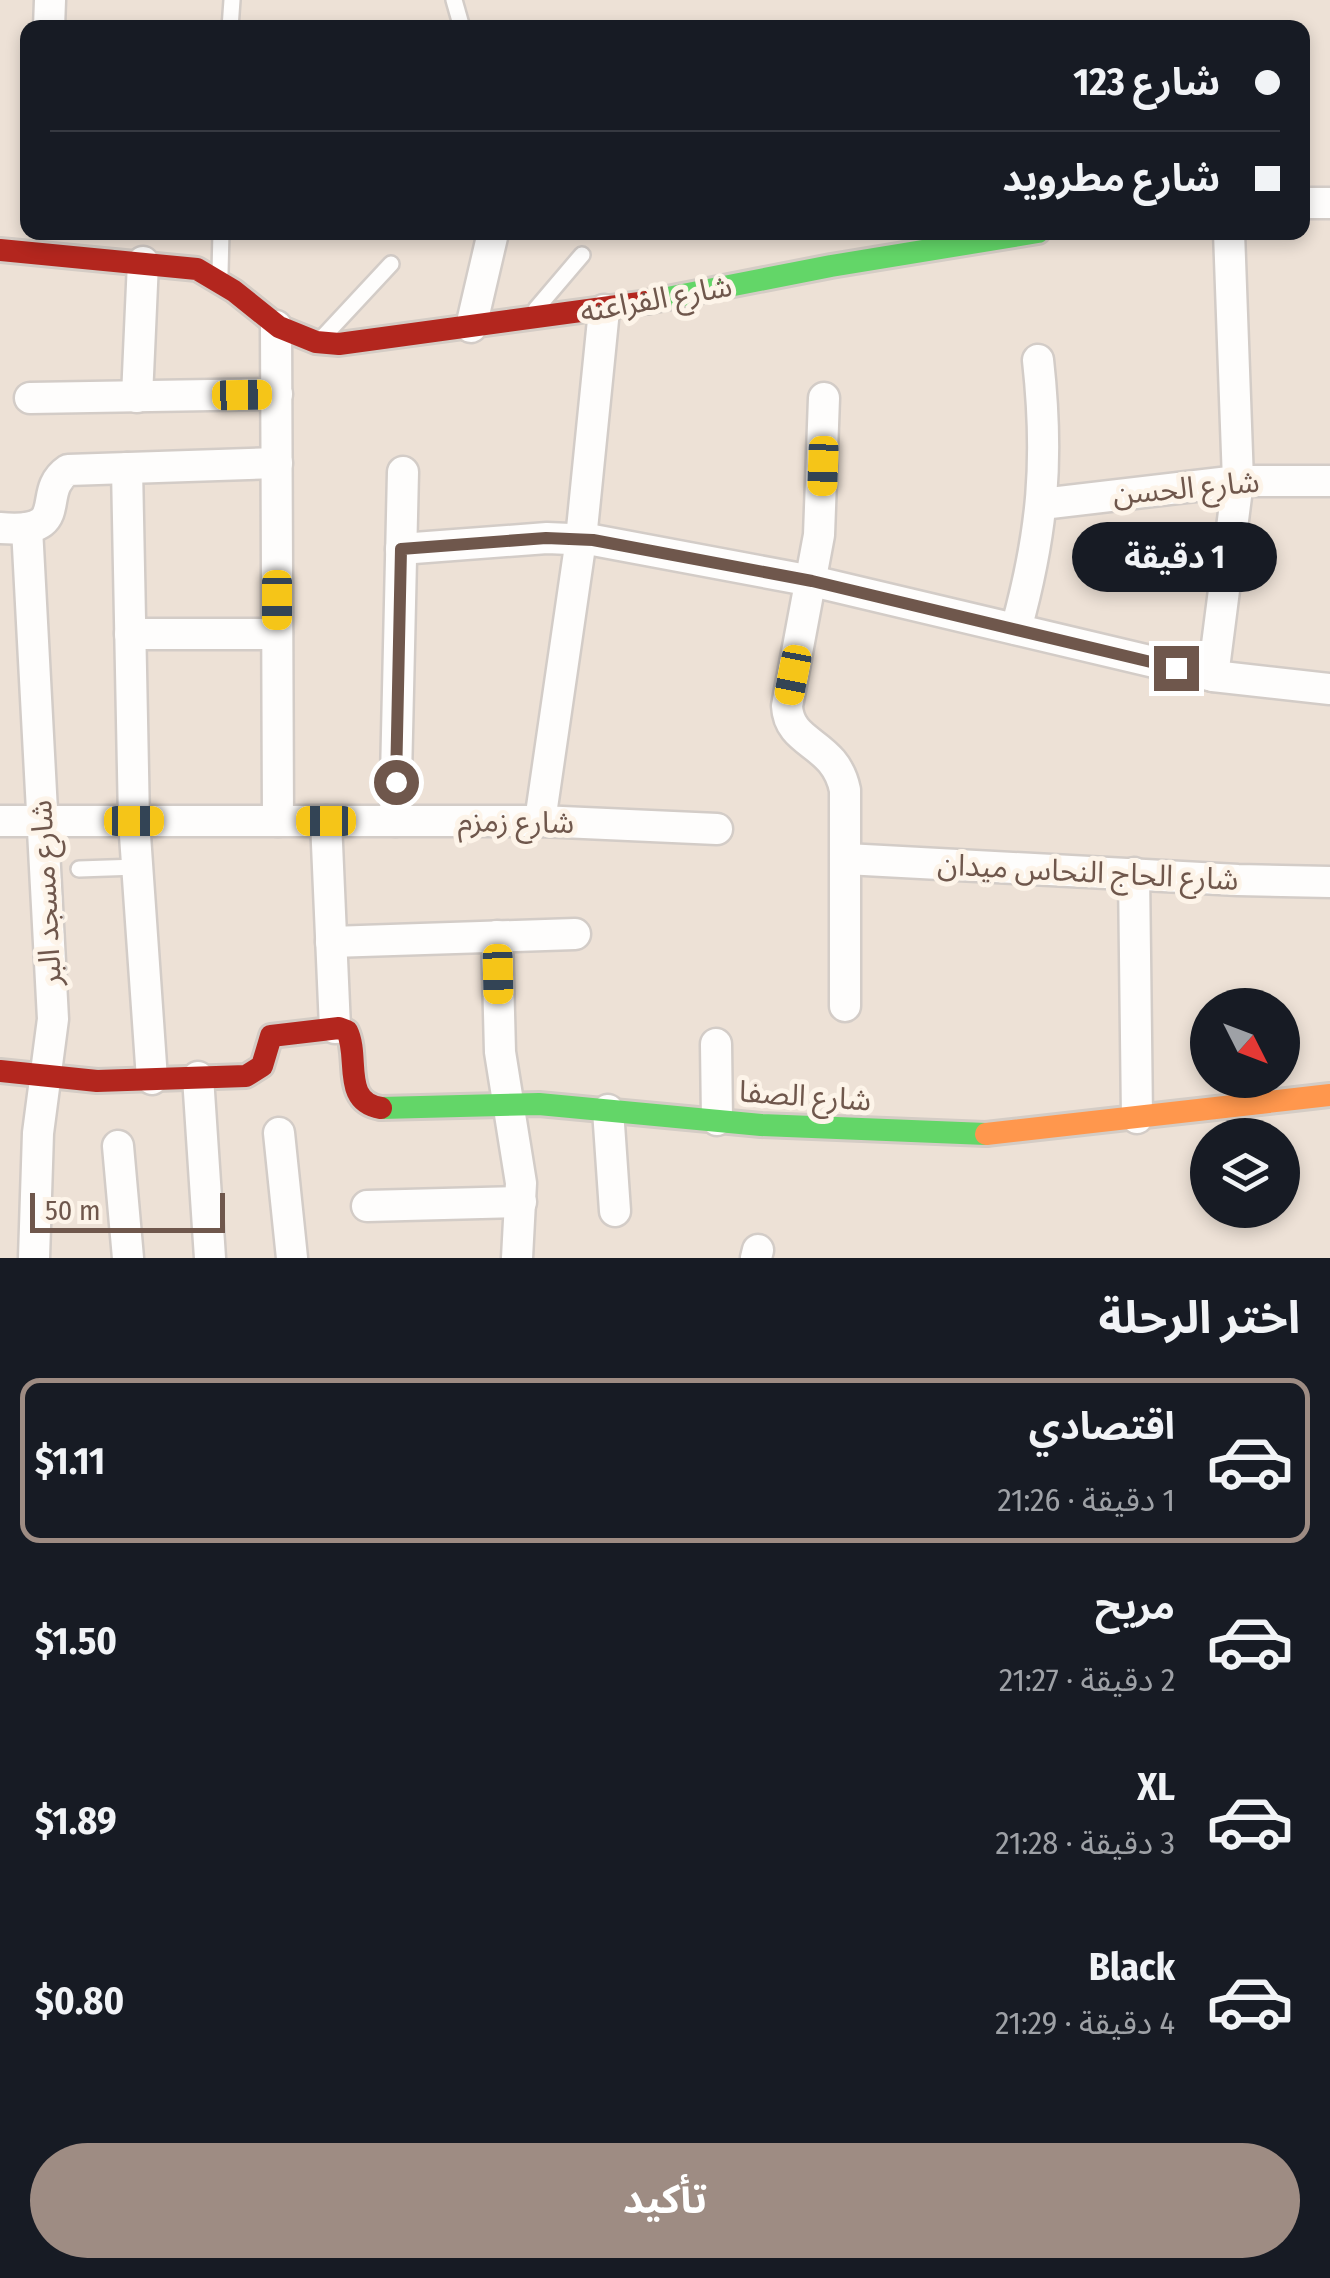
<!DOCTYPE html>
<html lang="ar">
<meta charset="utf-8">
<style>
body{margin:0;font-family:"Fira Sans Condensed","Noto Sans Arabic",sans-serif;background:#20242c;color:#f1f3f6;direction:rtl;height:100vh;display:flex;flex-direction:column;font-size:38px;white-space:nowrap}
*{box-sizing:border-box;margin:0}
p{font-size:32px;color:#9ea1a6}
.icon{flex:none;width:55px;height:55px;fill:none;stroke:currentColor;stroke-width:2;stroke-linecap:round;stroke-linejoin:round}
.map{position:relative;height:1258px;overflow:hidden;direction:ltr}
.details{display:flex;flex-direction:column;background:#171b24;flex:1}
.details>*{flex:none}
.guide{position:absolute;left:20px;top:20px;width:1290px;height:220px;border-radius:20px;box-shadow:0 5px 15px #0003;direction:rtl;display:grid;align-content:center;height:220px;padding:0 30px;background:#171b24}
.needle{width:65px;rotate:132deg}
.fabs{position:absolute;left:1190px;top:988px;display:grid;gap:20px}
.fabs a{display:grid;place-items:center;width:110px;height:110px;border-radius:50%;background:#171b24;box-shadow:0 5px 15px #0003;font-size:50px}
.scale{position:absolute;left:30px;bottom:25px;width:195px;box-sizing:border-box;padding-left:10px;border:5px solid #6f574c;border-top:0;font-size:28px;line-height:35px;white-space:nowrap;color:#6f574c;-webkit-text-stroke:8px #fdf4e9;paint-order:stroke}
.end{position:absolute;width:45px;height:45px;margin:-22px;border:12px solid #6f574c;background:#fff;box-shadow:0 0 0 5px #fff}
.from{border-radius:50%}
.bubble{position:absolute;height:70px;border-radius:35px;background:#171b24;box-shadow:0 5px 15px #0003;font-size:32px;font-weight:700;line-height:70px;text-align:center;direction:rtl}
.car{position:absolute;width:30px;height:60px;margin:-30px -15px;border-radius:12px;box-shadow:0 0 8px 2px #0007;background:linear-gradient(#f5c518 24%,#345 0 40%,#f5c518 0 76%,#345 0 86%,#f5c518 0)}
.guide b{display:flex;align-items:center;gap:35px;height:95px;font-size:38px}
.guide b+b{border-top:2px solid #363941}
.guide i{width:25px;height:25px;background:#f1f3f6}
ul{padding:0;list-style:none}
li{display:flex;align-items:center;gap:30px;height:165px;margin:0 20px 15px;padding:0 10px;border:5px solid transparent;border-radius:20px}
li div{flex:1}
li b{display:block;font-size:38px}
li em{font-style:normal;font-weight:700}
li.active{border-color:#9e8c83}
li>.icon{width:90px;height:90px;stroke-width:1.5}
h2{padding:0 30px;font-size:45px;line-height:120px}
.primary-button{display:flex;gap:20px;margin-top:auto;padding:20px 30px}
.primary-button a{flex:1;height:115px;border-radius:60px;background:#9e8c83;color:#fff;font-size:40px;font-weight:700;line-height:115px;text-align:center}
.map>svg:first-child{display:block}
.residential{fill:#ede1d6;fill-rule:evenodd}
.lines{fill:none;stroke-linecap:round;stroke-linejoin:round}
.lane-casing{stroke:#d3ccc7;stroke-width:20}
.street-casing{stroke:#d3ccc7;stroke-width:35}
.fast-casing{stroke:#d4ccc5;stroke-width:28}
.slow-casing{stroke:#d4ccc5;stroke-width:28}
.jam-casing{stroke:#d4ccc5;stroke-width:28}
.lane{stroke:#fefdfc;stroke-width:15}
.street{stroke:#fefdfc;stroke-width:30}
.fast{stroke:#63d668;stroke-width:22}
.slow{stroke:#ff974d;stroke-width:22}
.jam{stroke:#b3261e;stroke-width:22}
.route{stroke:#6f574c;stroke-width:12}
.labels{text-anchor:middle;stroke-width:10;stroke-linejoin:round;paint-order:stroke}
.street-label{font-size:30px;fill:#6f574c;stroke:#fdf4e9}
</style>
<div class="map">
<svg width="1330" height="1258" viewBox="0 0 1330 1258">
<rect width="100%" height="100%" fill="#f5efe8"/>
<path class="residential" d="M0,0H1330V1258H0ZM28,28H1302V232H28ZM1208,1005H1282V1080H1208ZM1208,1135H1282V1210H1208Z"/>
<g class="lines">
<g class="lane-casing">
<g id="lane">
<polyline points="454,0 462,28"/>
<polyline points="230,28 232,0"/>
<polyline points="220,273 221,232"/>
<polyline points="536,309 582,255"/>
<polyline points="323,337 391,264"/>
<polyline points="79,869 137,867"/>
</g>
</g>
<g class="street-casing">
<g id="street">
<polyline points="49,28 50,0"/>
<polyline points="1302,203 1330,203"/>
<polyline points="276,326 278,821"/>
<polyline points="471,327 492,237"/>
<polyline points="137,397 143,262"/>
<polyline points="30,398 277,394"/>
<path d="M824,398L819,535L787,706C789,746 835,741 845,790V1006"/>
<polyline points="127,468 134,821 152,1079"/>
<polyline points="1042,504 1238,481 1330,481"/>
<path d="M0,528C75,534 34,493 68,470L277,463"/>
<polyline points="27,528 53,1019 38,1133 34,1258"/>
<polyline points="401,549 547,538 593,540 812,581 1213,676 1330,689"/>
<path d="M1016,629C1043,532 1049,459 1038,360"/>
<polyline points="130,634 277,634"/>
<polyline points="1213,676 1238,481 1229,232"/>
<polyline points="0,821 540,821 717,829"/>
<polyline points="326,821 335,1028"/>
<polyline points="395,821 403,472"/>
<polyline points="540,821 581,539 604,310"/>
<polyline points="846,859 1238,880 1330,882"/>
<polyline points="1134,873 1137,1118"/>
<polyline points="497,936 500,1052 521,1183 517,1258"/>
<polyline points="331,942 575,934"/>
<polyline points="716,1044 717,1120"/>
<polyline points="198,1077 210,1258"/>
<polyline points="608,1110 615,1211"/>
<polyline points="279,1133 292,1258"/>
<polyline points="118,1146 128,1258"/>
<polyline points="367,1206 521,1202"/>
<polyline points="756,1258 758,1250"/>
</g>
</g>
<g class="fast-casing">
<g id="fast">
<polyline points="647,302 831,266 1038,232"/>
<polyline points="381,1108 539,1104 761,1125 986,1134"/>
</g>
</g>
<g class="slow-casing">
<polyline id="slow" points="986,1134 1330,1095"/>
</g>
<g class="jam-casing">
<g id="jam">
<polyline points="0,250 197,269 234,291 279,327 316,342 339,344 647,302"/>
<path d="M0,1071L97,1081L246,1076L262,1066L271,1036L339,1028L347,1031C360,1057 341,1102 381,1108"/>
</g>
</g>
<use href="#lane" class="lane"/>
<use href="#street" class="street"/>
<use href="#fast" class="fast"/>
<use href="#slow" class="slow"/>
<use href="#jam" class="jam"/>
</g>
<g class="lines">
<polyline class="route" points="396,782 401,549 546,538 593,540 812,581 1176,668"/>
</g>
<g class="labels">
<g class="street-label">
<text transform="translate(656 299) rotate(-10)" y="10">شارع الفراعنه</text>
<text transform="translate(1186 488) rotate(-5)" y="10">شارع الحسن</text>
<text transform="translate(516 822) rotate(1)" y="10">شارع زمزم</text>
<text transform="translate(1088 872) rotate(3)" y="10">شارع الحاج النحاس ميدان</text>
<text transform="translate(46 893) rotate(-93)" y="10">شارع مسجد البر</text>
<text transform="translate(805 1096) rotate(4)" y="10">شارع الصفا</text>
</g>
</g>
</svg>
<div class="fabs">
<a><svg class="needle" viewBox="-14 -14 28 28"><path d="M0-13l5 13h-10z" fill="#e53935"/><path d="M0 13l5-13h-10z" fill="#9ea1a6"/></svg></a>
<a><svg class="icon" aria-label="layers" viewBox="0 0 24 24"><path d="M12 4l9 5-9 5-9-5zM3 14l9 5 9-5"/></svg></a>
</div>
<div class="scale">50 m</div>
<i class="end from" style="left:396px;top:782px"></i>
<i class="end" style="left:1176px;top:668px"></i>
<div class="bubble" style="left:1072px;top:522px;width:205px">1 دقيقة</div>
<i class="car" style="left:242px;top:395px;rotate:89deg"></i>
<i class="car" style="left:823px;top:466px;rotate:182deg"></i>
<i class="car" style="left:277px;top:600px;rotate:180deg"></i>
<i class="car" style="left:793px;top:675px;rotate:191deg"></i>
<i class="car" style="left:134px;top:821px;rotate:90deg"></i>
<i class="car" style="left:326px;top:821px;rotate:270deg"></i>
<i class="car" style="left:498px;top:974px;rotate:179deg"></i>
<div class="guide">
<b><i class="from"></i>شارع 123</b>
<b><i></i>شارع مطرويد</b>
</div>
</div>
<section class="details">
<h2>اختر الرحلة</h2>
<ul>
<li class="active"><svg class="icon" aria-label="car" viewBox="0 0 24 24"><path d="M5 17H2v-5l4-1 3-4h7l3 4 3 1v5h-3M9 17h6M6 11h13"/><circle cx="7" cy="17" r="2"/><circle cx="17" cy="17" r="2"/></svg><div><b>اقتصادي</b><p>1 دقيقة · 21:26</p></div><em>$1.11</em></li>
<li><svg class="icon" aria-label="car" viewBox="0 0 24 24"><path d="M5 17H2v-5l4-1 3-4h7l3 4 3 1v5h-3M9 17h6M6 11h13"/><circle cx="7" cy="17" r="2"/><circle cx="17" cy="17" r="2"/></svg><div><b>مريح</b><p>2 دقيقة · 21:27</p></div><em>$1.50</em></li>
<li><svg class="icon" aria-label="car" viewBox="0 0 24 24"><path d="M5 17H2v-5l4-1 3-4h7l3 4 3 1v5h-3M9 17h6M6 11h13"/><circle cx="7" cy="17" r="2"/><circle cx="17" cy="17" r="2"/></svg><div><b>XL</b><p>3 دقيقة · 21:28</p></div><em>$1.89</em></li>
<li><svg class="icon" aria-label="car" viewBox="0 0 24 24"><path d="M5 17H2v-5l4-1 3-4h7l3 4 3 1v5h-3M9 17h6M6 11h13"/><circle cx="7" cy="17" r="2"/><circle cx="17" cy="17" r="2"/></svg><div><b>Black</b><p>4 دقيقة · 21:29</p></div><em>$0.80</em></li>
</ul>
<div class="primary-button"><a>تأكيد</a></div>
</section>
